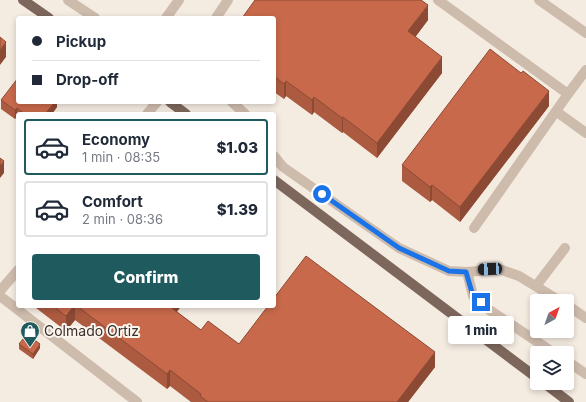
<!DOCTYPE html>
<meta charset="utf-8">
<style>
body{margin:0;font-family:Inter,sans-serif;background:#f2f2f3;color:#1f2937;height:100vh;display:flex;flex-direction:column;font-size:15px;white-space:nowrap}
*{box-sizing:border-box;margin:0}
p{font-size:13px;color:#747a83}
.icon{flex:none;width:22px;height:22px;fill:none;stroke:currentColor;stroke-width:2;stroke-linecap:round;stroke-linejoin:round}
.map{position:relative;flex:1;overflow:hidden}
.details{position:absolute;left:16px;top:112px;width:260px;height:196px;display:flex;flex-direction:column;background:#fff;border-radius:4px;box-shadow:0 2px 6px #0003}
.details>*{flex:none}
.guide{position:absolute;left:16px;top:16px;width:260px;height:88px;border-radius:4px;box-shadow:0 2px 6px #0003;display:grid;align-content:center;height:88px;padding:0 16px;background:#fff}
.needle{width:26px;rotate:40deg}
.buttons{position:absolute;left:530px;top:294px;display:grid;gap:8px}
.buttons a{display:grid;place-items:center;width:44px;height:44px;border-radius:4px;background:#fff;box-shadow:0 2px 6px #0003;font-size:20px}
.end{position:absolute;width:18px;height:18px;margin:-9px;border:5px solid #1a73e8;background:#fff;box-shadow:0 0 0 2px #fff}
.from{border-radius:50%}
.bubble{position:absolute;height:28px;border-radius:4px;background:#fff;box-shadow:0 2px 6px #0003;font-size:13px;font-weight:800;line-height:28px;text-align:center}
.car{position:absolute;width:12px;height:24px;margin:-12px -6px;border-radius:5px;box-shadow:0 0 3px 1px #0007;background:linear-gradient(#222 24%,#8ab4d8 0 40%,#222 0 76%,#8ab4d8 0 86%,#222 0)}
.guide b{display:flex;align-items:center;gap:14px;height:38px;font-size:15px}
.guide b+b{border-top:1px solid #e0e1e3}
.guide i{width:10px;height:10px;background:#1f2937}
ul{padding:7px 0 0;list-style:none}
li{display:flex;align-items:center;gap:12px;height:56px;margin:0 8px 6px;padding:0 8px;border:2px solid #e0e1e3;border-radius:4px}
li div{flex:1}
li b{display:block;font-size:15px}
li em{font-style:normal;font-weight:800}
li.on{border-color:#1f5a5e}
li>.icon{width:36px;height:36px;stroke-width:1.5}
.button{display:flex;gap:8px;margin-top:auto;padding:8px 16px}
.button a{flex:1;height:46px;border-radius:4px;background:#1f5a5e;color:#fff;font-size:16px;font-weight:800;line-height:46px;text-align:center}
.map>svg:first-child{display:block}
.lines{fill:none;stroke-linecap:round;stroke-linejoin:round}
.minor{stroke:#cdbbac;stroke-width:10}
.major{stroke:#7d675c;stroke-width:10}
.wall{fill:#ac5a40}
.shaded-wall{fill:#8c4a34}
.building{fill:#c8694b;stroke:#8c4a34}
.route{stroke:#1a73e8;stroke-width:5}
.labels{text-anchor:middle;stroke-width:4;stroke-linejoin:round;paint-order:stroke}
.poi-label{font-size:14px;fill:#3b302b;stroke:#fbf5ee;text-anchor:start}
</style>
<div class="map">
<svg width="586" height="402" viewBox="0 0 586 402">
<rect width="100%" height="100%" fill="#f4ebe1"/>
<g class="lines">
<g class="minor">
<polyline points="68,0 95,18"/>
<polyline points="438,0 568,94 586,70"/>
<polyline points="539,0 586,33"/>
<polyline points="166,18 179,0"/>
<polyline points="216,18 228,0"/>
<polyline points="232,102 245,114"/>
<polyline points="557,112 586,133"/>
<polyline points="147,114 157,102"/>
<polyline points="274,156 283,167 399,248 449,271 467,272 499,269 519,276 560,301"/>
<polyline points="474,228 568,94"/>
<polyline points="467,272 473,296 488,309 554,353"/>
<polyline points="536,286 565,248"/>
<polyline points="0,291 18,270"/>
<polyline points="0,296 137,402"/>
<polyline points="567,305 586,318"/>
<polyline points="567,361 586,374"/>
</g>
<g class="major">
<polyline points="23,0 49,18"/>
<polyline points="170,102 186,114"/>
<polyline points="274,180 537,378"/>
<polyline points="544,383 569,402"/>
</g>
</g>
<g class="wall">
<polygon points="274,18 428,20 415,37 442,73 377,158 343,132 342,133 314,112 312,115 286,96 284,99 274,92"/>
<polygon points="1,100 57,102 57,107 52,114 18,114 18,117 17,116 15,119 1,109"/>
<polygon points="549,106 460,222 432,200 430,202 402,181 402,165"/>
<polygon points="36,306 181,306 177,312 201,330 239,344 435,367 408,402 191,402 170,386 167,389 75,320 66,331 36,308"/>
<polygon points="19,344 40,348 33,359 19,349"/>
</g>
<g class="shaded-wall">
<polygon points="428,5 428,20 408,47 408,31"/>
<polygon points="6,42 6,57 0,65 0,50"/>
<polygon points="442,57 442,73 377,158 377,143"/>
<polygon points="286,81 286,96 284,99 284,84"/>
<polygon points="549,91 549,106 460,222 460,207"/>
<polygon points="314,97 314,112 312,115 312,100"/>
<polygon points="55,102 57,102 57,107 52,114 45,114"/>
<polygon points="17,108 17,116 15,119 15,110"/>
<polygon points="343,117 343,132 342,133 342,118"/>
<polygon points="4,161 4,173 0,178 0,166"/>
<polygon points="432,185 432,200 430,202 430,187"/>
<polygon points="74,306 75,306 75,320 66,331 66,316"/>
<polygon points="170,306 181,306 169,322"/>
<polygon points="40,344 40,348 33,359 33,354"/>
<polygon points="435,352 435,367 408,402 397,402"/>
<polygon points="170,370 170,386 167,389 167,374"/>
</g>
<g class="building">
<polygon points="255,0 421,0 428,5 408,31 442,57 377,143 343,117 342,118 314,97 312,100 286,81 284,84 274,76 274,18 242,18"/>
<polygon points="0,37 6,42 0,50"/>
<polygon points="490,49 521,73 523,71 549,91 460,207 432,185 430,187 402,165"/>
<polygon points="18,78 18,102 55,102 45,114 25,114 17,108 15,110 1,100"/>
<polygon points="0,158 4,161 0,166"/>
<polygon points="306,256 435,352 397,402 208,402 200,396 201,394 170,370 167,374 77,306 170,306 169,306 201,330 208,321 239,344 268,306 274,306 274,298"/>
<polygon points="53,306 74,306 66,316"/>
<polygon points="27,334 40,344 33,354 19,344"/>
</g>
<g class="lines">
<polyline class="route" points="322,194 399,248 449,271 466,272 473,296 481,302"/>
</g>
<defs>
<g id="shop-pin" transform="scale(1)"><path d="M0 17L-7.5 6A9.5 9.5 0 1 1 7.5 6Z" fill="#1f5a5e" stroke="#fbf5ee"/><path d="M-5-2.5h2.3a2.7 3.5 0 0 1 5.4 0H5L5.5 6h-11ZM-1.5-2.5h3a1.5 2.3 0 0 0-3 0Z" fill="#fff"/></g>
</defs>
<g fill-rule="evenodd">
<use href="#shop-pin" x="30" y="331"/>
</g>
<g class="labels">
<g class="poi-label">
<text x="44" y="336">Colmado Ortiz</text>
</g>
</g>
</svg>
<div class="buttons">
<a><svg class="needle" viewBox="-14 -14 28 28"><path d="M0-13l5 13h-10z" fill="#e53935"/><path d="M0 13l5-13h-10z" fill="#747a83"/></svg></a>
<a><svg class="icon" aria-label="layers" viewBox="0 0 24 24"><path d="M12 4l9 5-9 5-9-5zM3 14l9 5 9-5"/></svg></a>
</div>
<i class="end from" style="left:322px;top:194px"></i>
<i class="end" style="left:481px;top:302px"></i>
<div class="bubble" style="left:448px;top:316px;width:66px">1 min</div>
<i class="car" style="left:490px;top:269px;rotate:267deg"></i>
<div class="guide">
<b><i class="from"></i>Pickup</b>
<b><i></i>Drop-off</b>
</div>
<section class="details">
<ul>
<li class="on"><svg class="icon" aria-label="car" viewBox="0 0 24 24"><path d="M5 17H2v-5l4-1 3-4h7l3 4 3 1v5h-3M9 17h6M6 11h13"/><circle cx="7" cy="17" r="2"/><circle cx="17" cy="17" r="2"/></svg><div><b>Economy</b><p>1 min · 08:35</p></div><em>$1.03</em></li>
<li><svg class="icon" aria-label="car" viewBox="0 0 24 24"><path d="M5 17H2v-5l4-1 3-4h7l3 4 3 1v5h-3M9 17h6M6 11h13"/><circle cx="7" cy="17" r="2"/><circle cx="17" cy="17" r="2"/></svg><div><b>Comfort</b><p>2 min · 08:36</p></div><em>$1.39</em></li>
</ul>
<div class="button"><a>Confirm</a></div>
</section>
</div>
